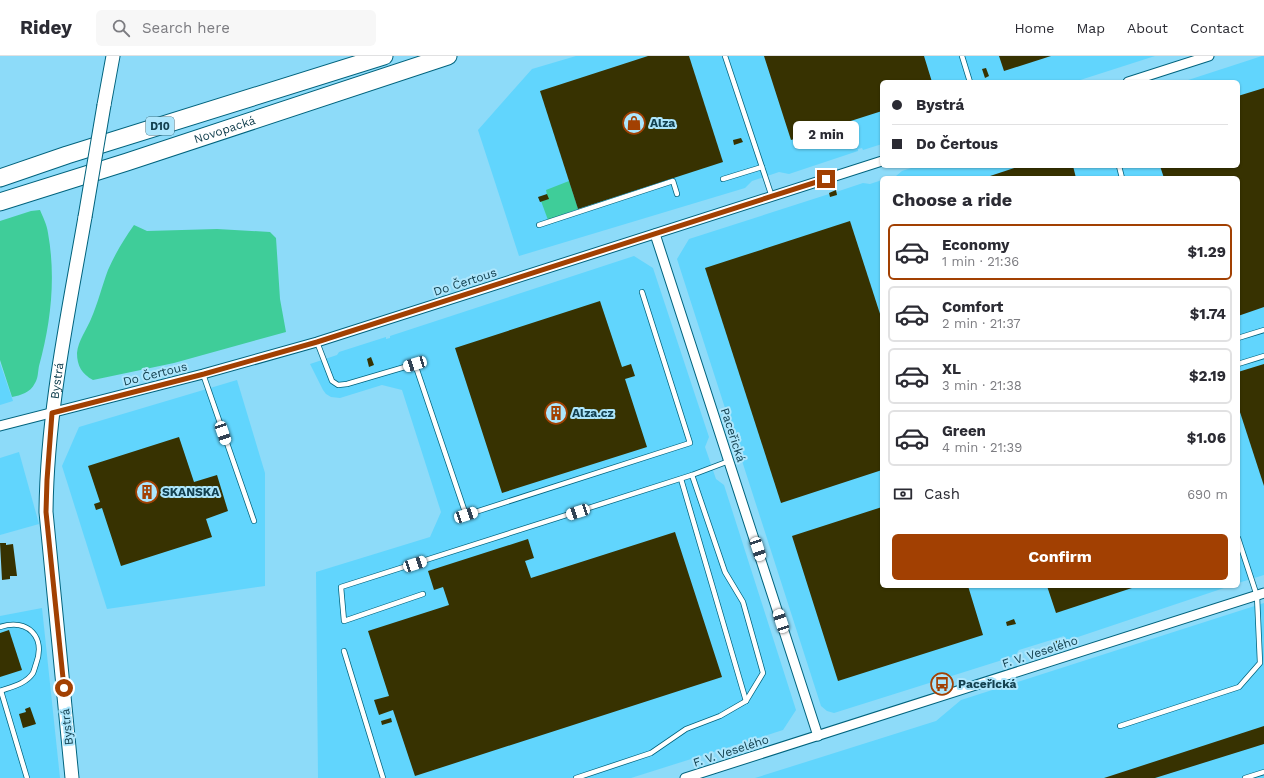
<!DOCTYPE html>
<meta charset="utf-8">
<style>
body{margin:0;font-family:"Work Sans",sans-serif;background:#f7f7f7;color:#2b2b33;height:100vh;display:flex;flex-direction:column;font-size:15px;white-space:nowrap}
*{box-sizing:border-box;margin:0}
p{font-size:13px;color:#7c7c81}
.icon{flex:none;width:22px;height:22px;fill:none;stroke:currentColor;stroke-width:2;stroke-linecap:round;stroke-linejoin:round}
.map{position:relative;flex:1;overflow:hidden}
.side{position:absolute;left:880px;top:120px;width:360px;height:412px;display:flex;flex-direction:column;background:#fff;border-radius:6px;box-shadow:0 1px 3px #0004}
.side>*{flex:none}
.hud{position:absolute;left:880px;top:24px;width:360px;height:88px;border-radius:6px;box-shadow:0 1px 3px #0004;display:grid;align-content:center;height:88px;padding:0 12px;background:#fff}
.end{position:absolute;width:18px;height:18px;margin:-9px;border:5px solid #a24002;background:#fff;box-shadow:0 0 0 2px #fff}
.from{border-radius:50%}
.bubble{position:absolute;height:28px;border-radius:6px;background:#fff;box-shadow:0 1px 3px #0004;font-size:13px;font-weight:700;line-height:28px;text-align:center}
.car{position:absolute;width:12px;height:24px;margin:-12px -6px;border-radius:5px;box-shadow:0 0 3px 1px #0007;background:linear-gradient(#fff 24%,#345 0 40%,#fff 0 76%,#345 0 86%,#fff 0)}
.hud b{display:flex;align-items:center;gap:14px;height:38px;font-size:15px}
.hud b+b{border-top:1px solid #e1e1e2}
.hud i{width:10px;height:10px;background:#2b2b33}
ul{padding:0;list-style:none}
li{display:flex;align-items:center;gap:12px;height:56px;margin:0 8px 6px;padding:0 4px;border:2px solid #e1e1e2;border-radius:6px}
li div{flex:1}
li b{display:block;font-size:15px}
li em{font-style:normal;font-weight:700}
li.current{border-color:#a24002}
li>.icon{width:36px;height:36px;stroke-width:1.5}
h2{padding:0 12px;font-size:18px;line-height:48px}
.pay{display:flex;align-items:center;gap:10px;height:44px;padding:0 12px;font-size:15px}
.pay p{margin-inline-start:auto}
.cta{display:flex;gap:8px;margin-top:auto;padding:8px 12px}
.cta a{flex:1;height:46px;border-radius:6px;background:#a24002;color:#fff;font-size:16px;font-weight:700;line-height:46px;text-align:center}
header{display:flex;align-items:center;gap:24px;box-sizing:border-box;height:56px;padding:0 20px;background:#fff;border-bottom:1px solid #e1e1e2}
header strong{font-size:19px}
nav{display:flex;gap:22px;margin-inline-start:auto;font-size:14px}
.search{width:280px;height:36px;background:#f7f7f7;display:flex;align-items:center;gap:10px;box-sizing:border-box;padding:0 14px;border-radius:6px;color:#7c7c81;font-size:15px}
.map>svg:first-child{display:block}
.built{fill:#61d5fd}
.green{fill:#3fcd99}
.building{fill:#373201}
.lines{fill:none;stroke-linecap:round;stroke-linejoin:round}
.lane-casing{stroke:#01637d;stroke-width:6}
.street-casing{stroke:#01637d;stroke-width:11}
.secondary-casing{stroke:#01637d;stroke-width:15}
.highway-casing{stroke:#01637d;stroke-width:19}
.lane{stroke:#fff;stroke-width:4.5}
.street{stroke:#fff;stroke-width:9}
.secondary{stroke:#fff;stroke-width:13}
.highway{stroke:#fff;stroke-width:17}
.secondary-bridge-casing{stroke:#01637d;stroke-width:15;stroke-linecap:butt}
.secondary-bridge{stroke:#fff;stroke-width:13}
.route{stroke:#a24002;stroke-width:5}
.labels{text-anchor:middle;stroke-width:4;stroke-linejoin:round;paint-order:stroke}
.shield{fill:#ade6fc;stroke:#417283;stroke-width:1}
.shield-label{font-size:11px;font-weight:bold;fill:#13404f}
.poi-label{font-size:12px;font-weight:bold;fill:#13404f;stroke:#ade6fc;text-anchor:start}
.street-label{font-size:12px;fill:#13404f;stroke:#ade6fc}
</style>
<header>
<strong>Ridey</strong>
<div class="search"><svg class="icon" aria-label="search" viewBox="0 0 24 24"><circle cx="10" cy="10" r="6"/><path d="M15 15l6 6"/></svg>Search here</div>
<nav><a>Home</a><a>Map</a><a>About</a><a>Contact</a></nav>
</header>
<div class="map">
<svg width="1264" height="722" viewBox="0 0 1264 722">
<rect width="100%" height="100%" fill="#8ddbf9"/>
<g class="built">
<polygon points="576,0 1155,0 1074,26 882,26 882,88 863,94 862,92 858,93 858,95 789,118 779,116 752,125 745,132 519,200 478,74 532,13"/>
<polygon points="1262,0 1264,0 1264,519 1238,527 1238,122 889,122 896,120 902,115 917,110 1238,110 1238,26 1182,26"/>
<polygon points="882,124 882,530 1230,530 1066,585 1064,580 1019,594 1015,600 834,657 827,655 821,650 677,203 689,183 829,138 830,141 837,139 836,136 863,127 870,128"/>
<polygon points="634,200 653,212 709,381 705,391 716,423 724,429 796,654 783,674 631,722 318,722 316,516 430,481 441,456 402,334 382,329 340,342 331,341 326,338 323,334 310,308 337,299 339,296 386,281 386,283 390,282 390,280"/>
<polygon points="0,307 13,345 0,349"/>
<polygon points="237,324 265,417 265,530 107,553 62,410 79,371"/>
<polygon points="19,396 39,468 0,479 0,402"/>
<polygon points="1264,547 1264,722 755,722 936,665 961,644"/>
<polygon points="42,552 60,722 0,722 0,560"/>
</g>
<g class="green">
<polygon points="569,125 578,153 548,164 541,145 548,143 546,134"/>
<path d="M40,154C43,161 47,169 48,177C56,221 51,267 39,310C38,315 38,323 35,327C30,337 21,339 12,341L0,304V165L31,155Z"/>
<path d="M134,169L147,175L217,173L270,176L276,182L280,243L286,276L174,307L93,324C82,318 77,310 77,297C78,285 87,273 91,263C98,247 102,230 108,214C115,198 124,183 134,169Z"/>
</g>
<g class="building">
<polygon points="648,0 689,0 723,106 578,153 540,35"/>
<polygon points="764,0 924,0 932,26 882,26 882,55 791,84"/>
<polygon points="999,0 1051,0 1004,15"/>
<polygon points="986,12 989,20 985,22 982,13"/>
<polygon points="1264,32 1264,251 1238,260 1238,122 1164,122 1160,110 1238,110 1238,40"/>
<polygon points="741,82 743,86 734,89 733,84"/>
<polygon points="1020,110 1073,110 1076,122 984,122"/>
<polygon points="836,134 837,139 830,141 829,137"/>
<polygon points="547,138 549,143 540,146 538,141"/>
<polygon points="850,165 882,264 882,414 781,447 705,212"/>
<polygon points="600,245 622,311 631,308 635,320 625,323 647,391 502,437 455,292"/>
<polygon points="371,301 374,309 369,311 367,303"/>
<polygon points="1264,308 1264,430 1238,350 1238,316"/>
<polygon points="179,381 194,426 217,419 228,455 206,463 212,481 121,510 102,452 96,454 94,448 100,446 88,410"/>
<polygon points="882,451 882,530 968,530 983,579 838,625 792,480"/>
<polygon points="675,476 722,621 415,720 393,654 379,659 374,644 389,640 368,575 449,549 443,531 434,534 428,515 528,483 534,502 525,505 531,522"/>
<polygon points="0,487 6,487 6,489 13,488 17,520 10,520 10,523 2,524"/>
<polygon points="1047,530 1138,530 1056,557"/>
<polygon points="1014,563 1016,568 1007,570 1006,566"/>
<polygon points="9,574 22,614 0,621 0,577"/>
<polygon points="1062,583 1064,587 1054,590 1053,586"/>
<polygon points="30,651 36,668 23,672 19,658 26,656 25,653"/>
<polygon points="391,662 392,666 382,669 381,665"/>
<polygon points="1264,670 1264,688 1155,722 1104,722"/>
</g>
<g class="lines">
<g class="lane-casing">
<g id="lane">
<polyline points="725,0 772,141"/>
<polyline points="962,0 970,26"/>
<polyline points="1119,110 1122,122"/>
<polyline points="723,123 762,111"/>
<polyline points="539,169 673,125 677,138"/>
<polyline points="1238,282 1264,274"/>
<polyline points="317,286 332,325 338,329 347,328 415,308 466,459 690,387 642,236"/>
<polyline points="1238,308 1264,300"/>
<polyline points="203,318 254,465"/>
<polyline points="681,423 746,645"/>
<polyline points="423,538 344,565 341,531 692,419 729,405"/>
<path d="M0,571C28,562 46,581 36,608C35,611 34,615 33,617C26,628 11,631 0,635"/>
<polyline points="344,595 383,722"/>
<polyline points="1,635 27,722"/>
<polyline points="1120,670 1239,631 1260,607 1257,540 1238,482"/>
<polyline points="576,722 651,697 686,673 720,660 746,645 763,617 743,546 725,516 692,419"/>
<polyline points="1245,722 1264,716"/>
</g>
</g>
<g class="street-casing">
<g id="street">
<polyline points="1128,26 1209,0"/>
<polyline points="655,178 818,680"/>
<polyline points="0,370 203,318 317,286 882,105"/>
<polyline points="685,722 1264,537"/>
</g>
</g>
<g class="secondary-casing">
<g id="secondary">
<polyline points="104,49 113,0"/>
<path id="s1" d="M72,722L46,456C47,356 68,259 85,161"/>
</g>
</g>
<g class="highway-casing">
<g id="highway">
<polyline points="0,122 67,99 384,0"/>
<path id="s2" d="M0,146L127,106L448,0"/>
</g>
</g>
<use href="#lane" class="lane"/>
<use href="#street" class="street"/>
<use href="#secondary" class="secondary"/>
<use href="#highway" class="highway"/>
<g class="secondary-bridge-casing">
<polyline id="secondary-bridge" points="85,161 104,49"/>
</g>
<use href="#secondary-bridge" class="secondary-bridge"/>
</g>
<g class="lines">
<polyline class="route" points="64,632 46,456 47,424 52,357 204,318 317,286 826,123"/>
</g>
<defs>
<g id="shop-ring" transform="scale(1.15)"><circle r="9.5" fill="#ade6fc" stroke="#a24002" stroke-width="1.5"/><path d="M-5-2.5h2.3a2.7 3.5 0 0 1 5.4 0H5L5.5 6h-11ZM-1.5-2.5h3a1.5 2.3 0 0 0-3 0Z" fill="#a24002"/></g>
<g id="building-ring" transform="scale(1.15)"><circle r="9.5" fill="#ade6fc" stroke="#a24002" stroke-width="1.5"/><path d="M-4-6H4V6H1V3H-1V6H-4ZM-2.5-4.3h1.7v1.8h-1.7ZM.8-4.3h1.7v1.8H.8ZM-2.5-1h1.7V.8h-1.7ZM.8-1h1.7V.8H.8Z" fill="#a24002"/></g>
<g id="bus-ring" transform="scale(1.15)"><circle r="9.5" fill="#ade6fc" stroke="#a24002" stroke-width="1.5"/><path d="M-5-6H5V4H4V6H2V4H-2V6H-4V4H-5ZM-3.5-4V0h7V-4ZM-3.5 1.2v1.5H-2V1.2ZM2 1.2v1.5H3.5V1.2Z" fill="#a24002"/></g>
</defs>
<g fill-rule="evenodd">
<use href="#shop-ring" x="634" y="67"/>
<use href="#building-ring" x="556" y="357"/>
<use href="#building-ring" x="147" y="436"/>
<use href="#bus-ring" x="942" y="628"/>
</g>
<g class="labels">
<rect class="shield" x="146" y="61" width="28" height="18" rx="3"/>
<g class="shield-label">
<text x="160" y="74">D10</text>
</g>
<g class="poi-label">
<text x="650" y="71">Alza</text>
<text x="572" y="361">Alza.cz</text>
<text x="162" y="440">SKANSKA</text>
<text x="958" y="632">Paceřická</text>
</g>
<g class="street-label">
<text dy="4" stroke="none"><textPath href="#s2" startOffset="236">Novopacká</textPath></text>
<text transform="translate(465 226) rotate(-18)" y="4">Do Čertous</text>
<text transform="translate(155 318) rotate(-14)" y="4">Do Čertous</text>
<text dy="4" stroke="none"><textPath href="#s1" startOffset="399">Bystrá</textPath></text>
<text transform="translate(733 379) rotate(72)" y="4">Paceřická</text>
<text transform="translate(1040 596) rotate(-18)" y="4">F. V. Veselého</text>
<text transform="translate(67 671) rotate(-96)" y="4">Bystrá</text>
<text transform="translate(731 695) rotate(-18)" y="4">F. V. Veselého</text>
</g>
</g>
</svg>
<i class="end from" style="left:64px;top:632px"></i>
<i class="end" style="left:826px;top:123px"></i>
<div class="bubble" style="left:793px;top:65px;width:66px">2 min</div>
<i class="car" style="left:415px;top:308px;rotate:253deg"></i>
<i class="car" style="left:223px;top:377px;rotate:161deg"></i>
<i class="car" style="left:578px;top:456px;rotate:252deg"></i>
<i class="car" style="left:466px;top:459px;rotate:72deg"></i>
<i class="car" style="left:758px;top:493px;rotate:162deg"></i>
<i class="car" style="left:415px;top:508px;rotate:72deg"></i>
<i class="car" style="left:781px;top:565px;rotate:342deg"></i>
<div class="hud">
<b><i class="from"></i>Bystrá</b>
<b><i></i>Do Čertous</b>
</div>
<section class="side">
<h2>Choose a ride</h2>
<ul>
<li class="current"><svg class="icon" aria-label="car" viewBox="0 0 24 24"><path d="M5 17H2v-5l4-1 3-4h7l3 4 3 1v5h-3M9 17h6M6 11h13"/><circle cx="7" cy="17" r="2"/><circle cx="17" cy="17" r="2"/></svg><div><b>Economy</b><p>1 min · 21:36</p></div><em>$1.29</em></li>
<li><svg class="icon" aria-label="car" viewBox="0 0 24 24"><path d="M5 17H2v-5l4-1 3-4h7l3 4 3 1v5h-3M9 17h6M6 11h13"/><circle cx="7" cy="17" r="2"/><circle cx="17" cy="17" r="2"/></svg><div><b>Comfort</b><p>2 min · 21:37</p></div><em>$1.74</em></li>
<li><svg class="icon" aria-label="car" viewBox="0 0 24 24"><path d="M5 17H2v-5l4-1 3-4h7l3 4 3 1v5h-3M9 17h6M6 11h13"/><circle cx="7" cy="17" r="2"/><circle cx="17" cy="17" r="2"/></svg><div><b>XL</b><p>3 min · 21:38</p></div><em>$2.19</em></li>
<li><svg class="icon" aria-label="car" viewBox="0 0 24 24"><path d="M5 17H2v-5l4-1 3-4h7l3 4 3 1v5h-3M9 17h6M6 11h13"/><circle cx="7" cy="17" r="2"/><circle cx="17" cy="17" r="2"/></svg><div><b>Green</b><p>4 min · 21:39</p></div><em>$1.06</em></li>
</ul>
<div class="pay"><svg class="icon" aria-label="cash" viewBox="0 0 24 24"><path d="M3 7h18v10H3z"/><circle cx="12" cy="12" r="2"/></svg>Cash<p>690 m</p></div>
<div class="cta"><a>Confirm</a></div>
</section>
</div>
